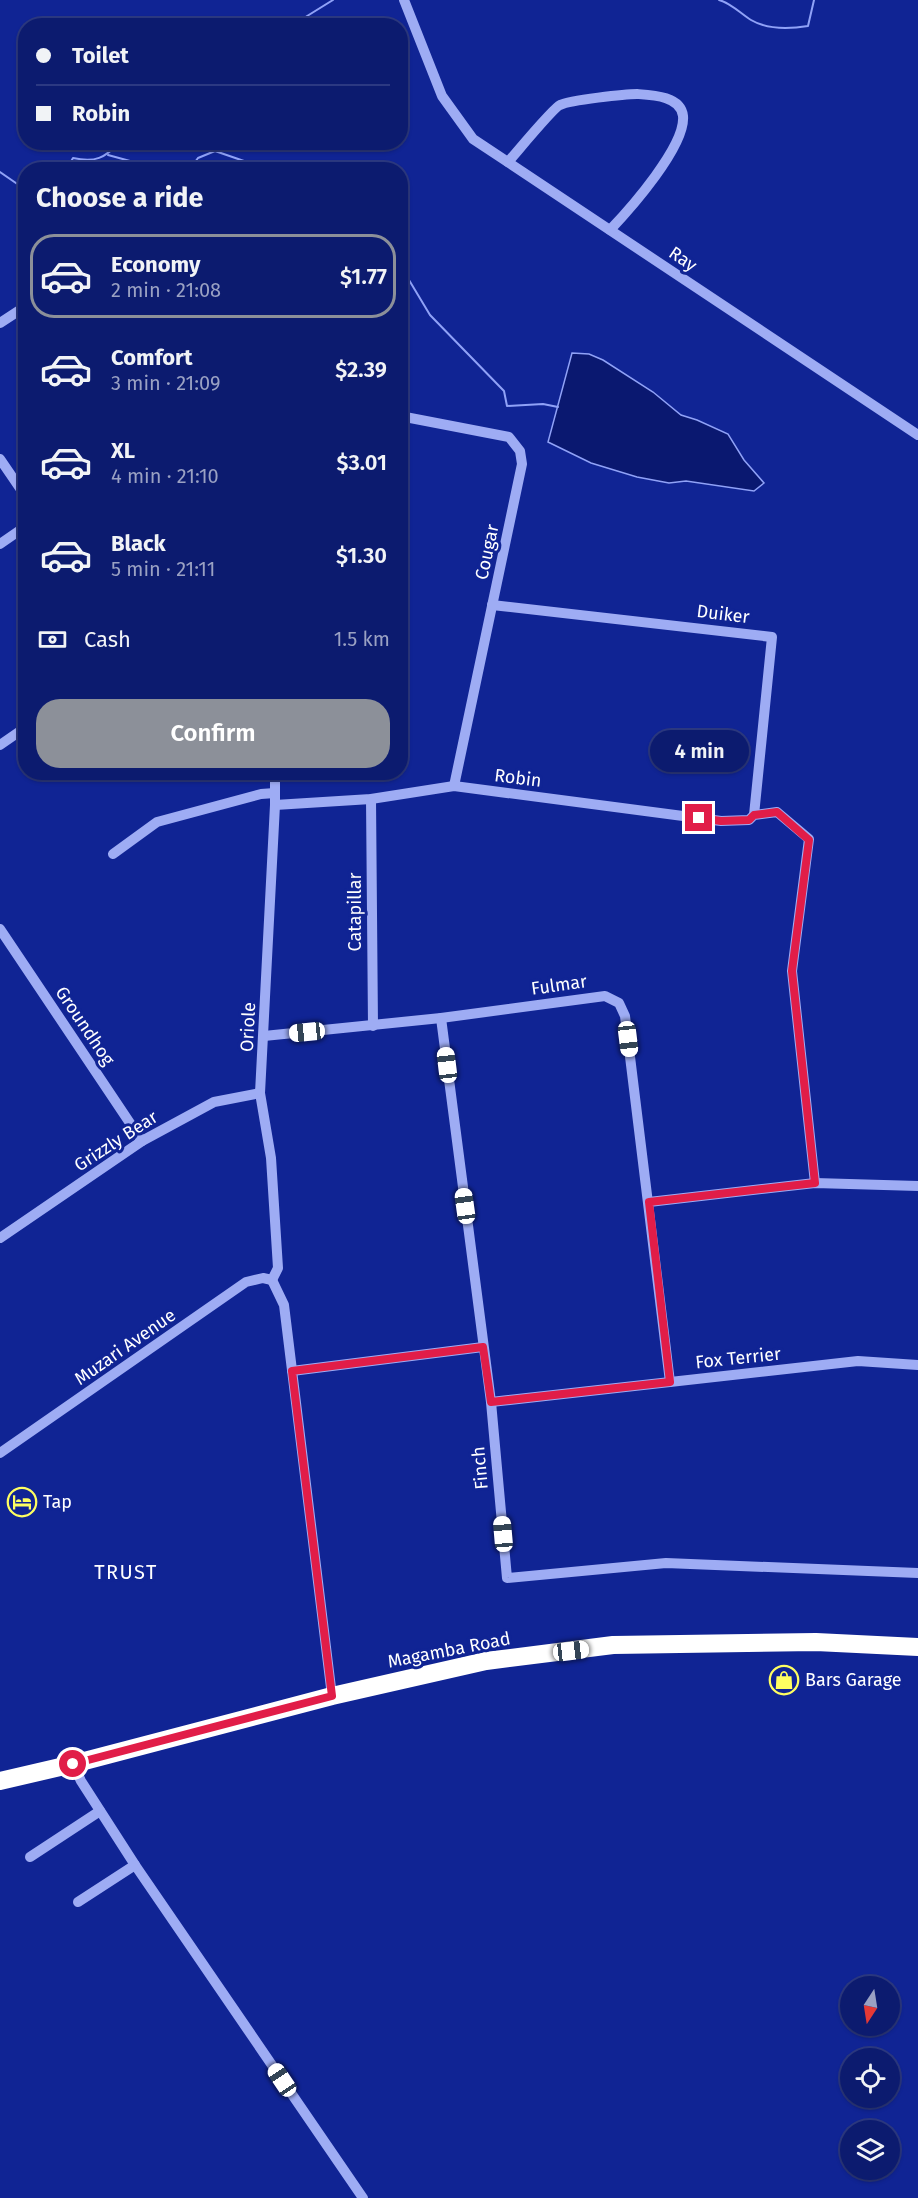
<!DOCTYPE html>
<meta charset="utf-8">
<style>
body{margin:0;font-family:"Fira Sans",sans-serif;background:#152474;color:#f1f3f6;height:100vh;display:flex;flex-direction:column;font-size:22px;white-space:nowrap}
*{box-sizing:border-box;margin:0}
p{font-size:20px;color:#9aa1c3}
.icon{flex:none;width:33px;height:33px;fill:none;stroke:currentColor;stroke-width:2;stroke-linecap:round;stroke-linejoin:round}
.map{position:relative;flex:1;overflow:hidden}
.panel{position:absolute;left:18px;top:162px;width:390px;height:618px;display:flex;flex-direction:column;background:#0c1b6f;border-radius:24px;box-shadow:0 2px 4px #0004,0 0 0 2px #2c3982}
.panel>*{flex:none}
.top-card{position:absolute;left:18px;top:18px;width:390px;height:132px;border-radius:24px;box-shadow:0 2px 4px #0004,0 0 0 2px #2c3982;display:grid;align-content:center;height:132px;padding:0 18px;background:#0c1b6f}
.needle{width:39px;rotate:192deg}
.controls{position:absolute;left:840px;top:1976px;display:grid;gap:12px}
.controls a{display:grid;place-items:center;width:60px;height:60px;border-radius:50%;background:#0c1b6f;box-shadow:0 2px 4px #0004,0 0 0 2px #2c3982;font-size:30px}
.end{position:absolute;width:27px;height:27px;margin:-14px;border:8px solid #e11d48;background:#fff;box-shadow:0 0 0 3px #fff}
.from{border-radius:50%}
.bubble{position:absolute;height:42px;border-radius:21px;background:#0c1b6f;box-shadow:0 2px 4px #0004,0 0 0 2px #2c3982;font-size:20px;font-weight:600;line-height:42px;text-align:center}
.car{position:absolute;width:18px;height:36px;margin:-18px -9px;border-radius:8px;box-shadow:0 0 4px 2px #0007;background:linear-gradient(#fff 24%,#345 0 40%,#fff 0 76%,#345 0 86%,#fff 0)}
.top-card b{display:flex;align-items:center;gap:21px;height:57px;font-size:22px}
.top-card b+b{border-top:2px solid #2c3982}
.top-card i{width:15px;height:15px;background:#f1f3f6}
ul{padding:0;list-style:none}
li{display:flex;align-items:center;gap:18px;height:84px;margin:0 12px 9px;padding:0 6px;border:3px solid transparent;border-radius:24px}
li div{flex:1}
li b{display:block;font-size:22px}
li em{font-style:normal;font-weight:600}
li.active{border-color:#8c9099}
li>.icon{width:54px;height:54px;stroke-width:1.5}
h2{padding:0 18px;font-size:27px;line-height:72px}
.pay{display:flex;align-items:center;gap:15px;height:66px;padding:0 18px;font-size:22px}
.pay p{margin-inline-start:auto}
.cta{display:flex;gap:12px;margin-top:auto;padding:12px 18px}
.cta a{flex:1;height:69px;border-radius:24px;background:#8c9099;color:#fff;font-size:24px;font-weight:600;line-height:69px;text-align:center}
.map>svg:first-child{display:block}
.water{fill:#0a1870;stroke:#90a2f7;stroke-width:1.5}
.lines{fill:none;stroke-linecap:round;stroke-linejoin:round}
.stream{stroke:#90a2f7;stroke-width:2}
.minor{stroke:#9eacf4;stroke-width:10}
.highway{stroke:#fff;stroke-width:18}
.route{stroke:#e11d48;stroke-width:8}
.labels{text-anchor:middle;stroke-width:6;stroke-linejoin:round;paint-order:stroke}
.street-label{font-size:18px;fill:#fff;stroke:#102494}
.poi-label{font-size:18px;fill:#fff;stroke:#102494;text-anchor:start}
.neighbourhood-label{font-size:20px;letter-spacing:1.5px;fill:#fff;stroke:#102494}
</style>
<div class="map">
<svg width="918" height="2198" viewBox="0 0 918 2198">
<rect width="100%" height="100%" fill="#102494"/>
<polygon class="water" points="572,353 589,354 603,360 653,392 681,415 697,420 728,434 744,460 764,483 754,491 686,481 669,483 637,477 591,463 548,442"/>
<g class="lines">
<g class="stream">
<path d="M719,0C731,3 741,14 751,20C768,30 790,29 808,26L814,0"/>
<polyline points="291,26 333,0"/>
<polyline points="108,155 163,170"/>
<path d="M66,170L73,158C95,163 105,158 120,142"/>
<polyline points="189,170 198,158 215,151 244,161 256,170"/>
<polyline points="0,172 26,190"/>
<polyline points="400,278 409,280 430,315 504,391 507,406 543,404 558,407"/>
</g>
<g class="minor">
<polyline points="404,0 442,96 473,139 918,435"/>
<path d="M508,162C517,152 553,108 560,105C570,100 626,94 637,94C652,95 681,96 683,116C686,146 630,209 610,230"/>
<polyline points="0,323 26,306"/>
<polyline points="400,416 509,437 520,451 522,464 454,786"/>
<polyline points="0,459 26,497"/>
<polyline points="0,544 26,526"/>
<polyline points="492,605 772,637 754,815"/>
<polyline points="0,745 26,727"/>
<polyline points="371,799 373,1026"/>
<polyline points="275,805 371,799 454,786 721,821 749,820 754,815 777,812 809,839 792,971 815,1183"/>
<polyline points="113,854 157,822 261,794 275,793"/>
<polyline points="0,929 142,1141"/>
<polyline points="441,1018 491,1402 507,1578 666,1563 918,1573"/>
<polyline points="264,1036 441,1018 605,996 619,1003 625,1016 670,1382"/>
<polyline points="649,1202 815,1183 918,1186"/>
<polyline points="0,1238 142,1141 214,1102 260,1093"/>
<polyline points="272,1280 278,1268 271,1158 260,1093 275,805 275,772"/>
<polyline points="272,1280 284,1305 332,1696"/>
<polyline points="292,1371 483,1347"/>
<polyline points="491,1402 858,1361 918,1365"/>
<polyline points="0,1453 246,1282 263,1278 272,1280"/>
<polyline points="73,1764 81,1781 135,1865 363,2198"/>
<polyline points="30,1857 100,1811"/>
<polyline points="78,1902 135,1865"/>
</g>
<polyline class="highway" points="0,1781 73,1764 332,1696 486,1661 613,1645 816,1642 918,1647"/>
</g>
<g class="lines">
<polyline class="route" points="73,1764 332,1696 292,1371 483,1347 491,1402 670,1382 649,1202 815,1183 792,971 809,840 777,812 754,815 749,820 721,821 699,818"/>
</g>
<defs>
<g id="hotel-ring" transform="scale(1.5)"><circle r="9.5" fill="#102494" stroke="#ffff61" stroke-width="1.5"/><path d="M-6-4.5h1.5V1H6V5H4.5V3h-9V5H-6ZM-4 0a1.8 1.8 0 1 1 3.6 0ZM.5 0V-2.5h3Q6-2.5 6 0Z" fill="#ffff61"/></g>
<g id="shop-ring" transform="scale(1.5)"><circle r="9.5" fill="#102494" stroke="#ffff61" stroke-width="1.5"/><path d="M-5-2.5h2.3a2.7 3.5 0 0 1 5.4 0H5L5.5 6h-11ZM-1.5-2.5h3a1.5 2.3 0 0 0-3 0Z" fill="#ffff61"/></g>
</defs>
<g fill-rule="evenodd">
<use href="#hotel-ring" x="22" y="1502"/>
<use href="#shop-ring" x="784" y="1680"/>
</g>
<g class="labels">
<g class="street-label">
<text transform="translate(683 259) rotate(34)" y="6">Ray</text>
<text transform="translate(487 552) rotate(-78)" y="6">Cougar</text>
<text transform="translate(723 614) rotate(7)" y="6">Duiker</text>
<text transform="translate(518 778) rotate(7)" y="6">Robin</text>
<text transform="translate(355 912) rotate(-90)" y="6">Catapillar</text>
<text transform="translate(559 985) rotate(-8)" y="6">Fulmar</text>
<text transform="translate(85 1026) rotate(56)" y="6">Groundhog</text>
<text transform="translate(248 1027) rotate(-87)" y="6">Oriole</text>
<text transform="translate(116 1141) rotate(-33)" y="6">Grizzly Bear</text>
<text transform="translate(125 1347) rotate(-35)" y="6">Muzari Avenue</text>
<text transform="translate(738 1358) rotate(-6)" y="6">Fox Terrier</text>
<text transform="translate(480 1468) rotate(-95)" y="6">Finch</text>
<text transform="translate(449 1650) rotate(-11)" y="6">Magamba Road</text>
</g>
<g class="poi-label">
<text x="43" y="1508">Tap</text>
<text x="805" y="1686">Bars Garage</text>
</g>
<g class="neighbourhood-label">
<text x="126" y="1579">TRUST</text>
</g>
</g>
</svg>
<div class="controls">
<a><svg class="needle" viewBox="-14 -14 28 28"><path d="M0-13l5 13h-10z" fill="#e53935"/><path d="M0 13l5-13h-10z" fill="#9aa1c3"/></svg></a>
<a><svg class="icon" aria-label="locate" viewBox="0 0 24 24"><circle cx="12" cy="12" r="6"/><path d="M12 2v4M12 18v4M2 12h4M18 12h4"/></svg></a>
<a><svg class="icon" aria-label="layers" viewBox="0 0 24 24"><path d="M12 4l9 5-9 5-9-5zM3 14l9 5 9-5"/></svg></a>
</div>
<i class="end from" style="left:73px;top:1764px"></i>
<i class="end" style="left:699px;top:818px"></i>
<div class="bubble" style="left:650px;top:730px;width:99px">4 min</div>
<i class="car" style="left:307px;top:1032px;rotate:264deg"></i>
<i class="car" style="left:628px;top:1039px;rotate:173deg"></i>
<i class="car" style="left:447px;top:1065px;rotate:353deg"></i>
<i class="car" style="left:465px;top:1206px;rotate:352deg"></i>
<i class="car" style="left:503px;top:1534px;rotate:355deg"></i>
<i class="car" style="left:571px;top:1651px;rotate:83deg"></i>
<i class="car" style="left:282px;top:2080px;rotate:326deg"></i>
<div class="top-card">
<b><i class="from"></i>Toilet</b>
<b><i></i>Robin</b>
</div>
<section class="panel">
<h2>Choose a ride</h2>
<ul>
<li class="active"><svg class="icon" aria-label="car" viewBox="0 0 24 24"><path d="M5 17H2v-5l4-1 3-4h7l3 4 3 1v5h-3M9 17h6M6 11h13"/><circle cx="7" cy="17" r="2"/><circle cx="17" cy="17" r="2"/></svg><div><b>Economy</b><p>2 min · 21:08</p></div><em>$1.77</em></li>
<li><svg class="icon" aria-label="car" viewBox="0 0 24 24"><path d="M5 17H2v-5l4-1 3-4h7l3 4 3 1v5h-3M9 17h6M6 11h13"/><circle cx="7" cy="17" r="2"/><circle cx="17" cy="17" r="2"/></svg><div><b>Comfort</b><p>3 min · 21:09</p></div><em>$2.39</em></li>
<li><svg class="icon" aria-label="car" viewBox="0 0 24 24"><path d="M5 17H2v-5l4-1 3-4h7l3 4 3 1v5h-3M9 17h6M6 11h13"/><circle cx="7" cy="17" r="2"/><circle cx="17" cy="17" r="2"/></svg><div><b>XL</b><p>4 min · 21:10</p></div><em>$3.01</em></li>
<li><svg class="icon" aria-label="car" viewBox="0 0 24 24"><path d="M5 17H2v-5l4-1 3-4h7l3 4 3 1v5h-3M9 17h6M6 11h13"/><circle cx="7" cy="17" r="2"/><circle cx="17" cy="17" r="2"/></svg><div><b>Black</b><p>5 min · 21:11</p></div><em>$1.30</em></li>
</ul>
<div class="pay"><svg class="icon" aria-label="cash" viewBox="0 0 24 24"><path d="M3 7h18v10H3z"/><circle cx="12" cy="12" r="2"/></svg>Cash<p>1.5 km</p></div>
<div class="cta"><a>Confirm</a></div>
</section>
</div>
